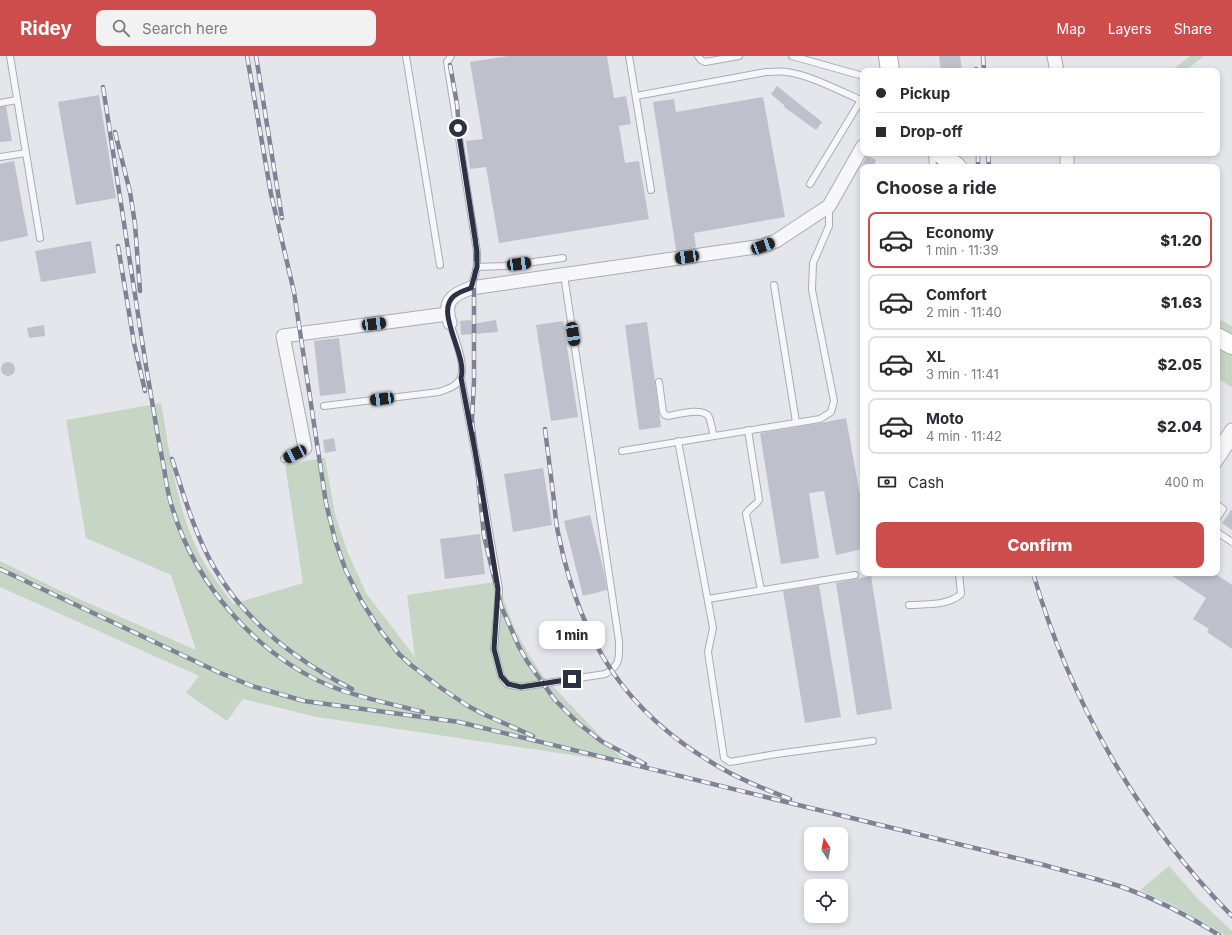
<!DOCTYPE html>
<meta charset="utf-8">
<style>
body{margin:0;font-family:Inter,sans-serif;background:#f2f2f3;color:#2b2b33;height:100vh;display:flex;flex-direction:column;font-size:15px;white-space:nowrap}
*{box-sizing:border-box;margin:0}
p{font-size:13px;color:#7c7c81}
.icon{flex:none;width:22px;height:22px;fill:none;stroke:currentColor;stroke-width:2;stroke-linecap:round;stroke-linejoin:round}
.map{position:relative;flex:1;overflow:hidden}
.panel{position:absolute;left:860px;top:108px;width:360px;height:412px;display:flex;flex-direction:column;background:#fff;border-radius:8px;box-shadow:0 2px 6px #0003}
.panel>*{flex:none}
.hud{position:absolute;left:860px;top:12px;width:360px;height:88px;border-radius:8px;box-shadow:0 2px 6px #0003;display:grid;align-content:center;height:88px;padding:0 16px;background:#fff}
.needle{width:26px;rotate:349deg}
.fabs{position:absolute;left:804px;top:771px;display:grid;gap:8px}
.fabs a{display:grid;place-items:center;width:44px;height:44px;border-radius:8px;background:#fff;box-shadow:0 2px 6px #0003;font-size:20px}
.end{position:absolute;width:18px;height:18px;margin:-9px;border:5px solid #2c3144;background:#fff;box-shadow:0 0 0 2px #fff}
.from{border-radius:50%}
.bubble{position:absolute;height:28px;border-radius:8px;background:#fff;box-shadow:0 2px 6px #0003;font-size:13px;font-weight:800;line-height:28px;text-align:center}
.car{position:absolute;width:12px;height:24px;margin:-12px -6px;border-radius:5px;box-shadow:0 0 3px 1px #0007;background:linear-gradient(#222 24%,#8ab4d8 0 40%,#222 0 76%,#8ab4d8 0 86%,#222 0)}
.hud b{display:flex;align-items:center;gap:14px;height:38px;font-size:15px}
.hud b+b{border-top:1px solid #e1e1e2}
.hud i{width:10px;height:10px;background:#2b2b33}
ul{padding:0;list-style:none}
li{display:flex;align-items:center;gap:12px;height:56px;margin:0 8px 6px;padding:0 8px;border:2px solid #e1e1e2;border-radius:8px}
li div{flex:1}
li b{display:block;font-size:15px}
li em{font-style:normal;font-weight:800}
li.on{border-color:#cd4d4c}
li>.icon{width:36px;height:36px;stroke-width:1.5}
h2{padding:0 16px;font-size:18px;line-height:48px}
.pay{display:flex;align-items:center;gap:10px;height:44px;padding:0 16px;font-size:15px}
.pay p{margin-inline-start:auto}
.action{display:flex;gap:8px;margin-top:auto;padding:8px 16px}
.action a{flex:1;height:46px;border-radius:8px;background:#cd4d4c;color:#fff;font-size:16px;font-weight:800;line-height:46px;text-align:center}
header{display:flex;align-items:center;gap:24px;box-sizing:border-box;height:56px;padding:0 20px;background:#cd4d4c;color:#fff}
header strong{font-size:19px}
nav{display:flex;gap:22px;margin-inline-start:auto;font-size:14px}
.search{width:280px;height:36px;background:#f2f2f3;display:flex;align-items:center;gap:10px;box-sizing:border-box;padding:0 14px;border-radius:8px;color:#7c7c81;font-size:15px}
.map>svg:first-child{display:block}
.green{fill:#c7d5c5}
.building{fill:#bec1cc}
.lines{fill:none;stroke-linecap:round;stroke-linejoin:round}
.lane-casing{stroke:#a9acb6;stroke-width:8}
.street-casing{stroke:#a9acb6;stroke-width:15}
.secondary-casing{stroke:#a9acb6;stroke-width:20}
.lane{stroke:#f7f7fa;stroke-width:6}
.street{stroke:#f7f7fa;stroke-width:13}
.secondary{stroke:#fff;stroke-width:18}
.rail-casing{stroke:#7d8395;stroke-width:4.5}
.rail{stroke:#f4f5f9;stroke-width:3;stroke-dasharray:9;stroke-linecap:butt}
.route{stroke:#2c3144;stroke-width:5}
</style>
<header>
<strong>Ridey</strong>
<div class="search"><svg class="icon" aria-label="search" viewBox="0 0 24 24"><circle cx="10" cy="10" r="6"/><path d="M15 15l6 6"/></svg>Search here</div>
<nav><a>Map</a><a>Layers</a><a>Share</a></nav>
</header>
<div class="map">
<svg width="1232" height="879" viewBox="0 0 1232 879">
<rect width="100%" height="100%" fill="#e4e6ec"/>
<g class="green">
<polygon points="1190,0 1204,0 1185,15 1171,15"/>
<polygon points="1217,262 1232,270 1232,331 1217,322"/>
<path d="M161,347C170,397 176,450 198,495C207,514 221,531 233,548L303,527L285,408L325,402L335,458L348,497L366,537L415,601L407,539L501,525L504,545L514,571L529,599L543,620L626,707L317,661L243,643L227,665L186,637L199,620L0,531V505L61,535L196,594L171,519L86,482L66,364Z"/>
<polygon points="1169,810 1198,843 1232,875 1232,879 1225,879 1212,871 1173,849 1140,834"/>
</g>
<g class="building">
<polygon points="508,0 607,0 614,42 626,40 631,68 619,70 625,107 639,105 649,163 499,187 486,111 470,113 466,85 483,83 470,6"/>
<polygon points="939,0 960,0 962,15 941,15"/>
<polygon points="777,30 822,66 816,74 784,51 785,50 771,38"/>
<polygon points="99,39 116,142 76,149 58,46"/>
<polygon points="763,41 785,161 694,177 696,191 676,194 653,46 674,43 676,56"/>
<polygon points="6,50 12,85 0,86 0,51"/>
<polygon points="867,100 876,104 873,111 861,111"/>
<polygon points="14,105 28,180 0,186 0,108"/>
<polygon points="91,185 96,217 41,226 35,195"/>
<polygon points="471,264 472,268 496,264 498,276 461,279 460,265"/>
<polygon points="563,265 578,361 551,365 536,269"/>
<polygon points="647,266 661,371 639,374 625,269"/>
<polygon points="44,269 45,280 29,282 27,272"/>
<polygon points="339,282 346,337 320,340 314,285"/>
<circle cx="8" cy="313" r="7"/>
<polygon points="846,362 863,455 863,493 836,499 824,435 809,437 819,502 781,508 760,377 821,367"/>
<polygon points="334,382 336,395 325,397 323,384"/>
<polygon points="543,412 552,469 513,476 504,418"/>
<polygon points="1232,453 1232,474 1222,467"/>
<polygon points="590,459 604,516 607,534 583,540 564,465"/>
<polygon points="480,478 485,518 445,523 440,483"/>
<polygon points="1168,517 1214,517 1232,529 1232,593 1207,576 1209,573 1193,563 1206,542"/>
<polygon points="871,520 892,653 857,659 836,527"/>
<polygon points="819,529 841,661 805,667 783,535"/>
</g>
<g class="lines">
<g class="lane-casing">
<g id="lane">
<polyline points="10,0 40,182"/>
<polyline points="406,0 440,209"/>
<polyline points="451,0 447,6 477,196 477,211 471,232"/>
<polyline points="629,0 651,134"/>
<polyline points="698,0 701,4 705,6 739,0"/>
<polyline points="792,0 863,20"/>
<path d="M636,40L766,16C773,16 780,15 787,16C810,19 842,36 863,45"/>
<polyline points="0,47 17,44"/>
<polyline points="932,97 933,111"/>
<polyline points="0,101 26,97"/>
<polyline points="810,128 861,44"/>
<polyline points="477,211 504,210 563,202"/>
<polyline points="774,229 796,366"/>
<path d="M461,322L479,416L499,533L494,593L501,620L507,628L521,631L605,618C621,609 619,602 619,585L564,219"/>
<path d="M659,326L663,356L665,359L669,360C678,358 704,351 709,361C711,366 712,374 714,380"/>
<path d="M324,350L439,336C447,333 456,331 460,323C467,311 454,280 450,267"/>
<path d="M748,374L759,444C756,450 749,451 746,458L761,534"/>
<polyline points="678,385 713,572 708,596 724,702 730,706 776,698 873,685"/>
<polyline points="622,395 820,363 831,356 834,345 812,234 813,207 829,170 829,150"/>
<polyline points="284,403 305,392"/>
<polyline points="1217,410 1232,387"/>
<polyline points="1217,448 1223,453 1217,462"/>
<polyline points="1217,476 1232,486"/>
<polyline points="708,543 855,519"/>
<path d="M909,549C926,548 948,550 961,538L959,517"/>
</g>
</g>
<g class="street-casing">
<g id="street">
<polyline points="1054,0 1057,15"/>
<polyline points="1067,97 1067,111"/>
<path d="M450,267C443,246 451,239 471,232L763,190L776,185L829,150L863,90"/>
<polyline points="305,392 283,280 447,258"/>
<polyline points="1217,396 1232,374"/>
</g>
</g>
<g class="secondary-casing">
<g id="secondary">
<polyline points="888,0 890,15"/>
<polyline points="940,97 957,111"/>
<polyline points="1217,281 1232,289"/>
</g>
</g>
<use href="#lane" class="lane"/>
<use href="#street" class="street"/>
<use href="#secondary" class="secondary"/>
<g class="rail-casing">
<g id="rail">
<polyline points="247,0 271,138 294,236 326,447 335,484 346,515 362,546 380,574 399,598 411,609 441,632 468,650 483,658 533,680"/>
<polyline points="256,0 282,162"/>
<polyline points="983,0 984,15"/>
<polyline points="450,9 457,48 460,86 475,177 476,192 474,232 474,325 472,363 484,480 501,550 519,591 527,605 555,644 578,667 601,685 645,708"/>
<polyline points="976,13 976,15"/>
<path d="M103,31C118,124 131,217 146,310C152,344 157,378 164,412C166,426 168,440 173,454C196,529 257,599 330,630C360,642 392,648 423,656"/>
<polyline points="115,76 130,136 135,168 140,235"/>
<polyline points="978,97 978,111"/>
<polyline points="988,97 989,111"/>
<polyline points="118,190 134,287 145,335"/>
<path d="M545,373C548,397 551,421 554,445C555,457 556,469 559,481C581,587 626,658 721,712C743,725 767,734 790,743"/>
<path d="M172,403C184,440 195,479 215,513C246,567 297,605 352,633"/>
<path d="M0,513L218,616L252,630L304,645L459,666L1044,809C1071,817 1099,823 1125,832C1158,844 1189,860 1219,879"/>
<path d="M1033,517C1070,645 1138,765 1232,860"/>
</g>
</g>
<use href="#rail" class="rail"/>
</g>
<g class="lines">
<path class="route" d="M458,72L477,196V211L471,232C465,234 459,236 454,240C434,256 468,299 461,322L479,416L498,533L494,593L501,620L508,628L521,631L572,623"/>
</g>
</svg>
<div class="fabs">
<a><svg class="needle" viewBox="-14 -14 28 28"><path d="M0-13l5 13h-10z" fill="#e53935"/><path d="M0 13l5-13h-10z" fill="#7c7c81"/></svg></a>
<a><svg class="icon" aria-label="locate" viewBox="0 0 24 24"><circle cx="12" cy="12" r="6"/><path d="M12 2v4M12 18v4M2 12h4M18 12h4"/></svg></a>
</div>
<i class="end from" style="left:458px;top:72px"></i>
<i class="end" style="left:572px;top:623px"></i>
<div class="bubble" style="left:539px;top:565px;width:66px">1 min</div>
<i class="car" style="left:763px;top:190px;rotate:70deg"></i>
<i class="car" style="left:687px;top:201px;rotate:262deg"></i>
<i class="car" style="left:519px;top:208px;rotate:82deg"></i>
<i class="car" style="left:374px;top:268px;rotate:83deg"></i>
<i class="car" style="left:573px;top:278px;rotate:171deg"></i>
<i class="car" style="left:382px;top:343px;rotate:263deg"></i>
<i class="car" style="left:295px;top:398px;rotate:243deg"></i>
<div class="hud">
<b><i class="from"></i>Pickup</b>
<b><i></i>Drop-off</b>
</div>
<section class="panel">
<h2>Choose a ride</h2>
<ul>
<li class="on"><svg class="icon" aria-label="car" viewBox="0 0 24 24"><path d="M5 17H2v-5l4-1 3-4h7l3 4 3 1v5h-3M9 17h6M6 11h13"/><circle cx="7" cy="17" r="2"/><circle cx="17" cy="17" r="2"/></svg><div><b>Economy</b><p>1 min · 11:39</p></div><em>$1.20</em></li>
<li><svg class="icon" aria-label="car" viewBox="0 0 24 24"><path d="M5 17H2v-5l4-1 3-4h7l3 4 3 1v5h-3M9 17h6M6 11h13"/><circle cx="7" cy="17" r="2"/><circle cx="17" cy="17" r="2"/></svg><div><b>Comfort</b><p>2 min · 11:40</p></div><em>$1.63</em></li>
<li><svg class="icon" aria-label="car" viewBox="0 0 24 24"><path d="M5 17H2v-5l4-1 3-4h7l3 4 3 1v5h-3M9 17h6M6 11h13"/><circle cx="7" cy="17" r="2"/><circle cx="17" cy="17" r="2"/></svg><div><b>XL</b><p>3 min · 11:41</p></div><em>$2.05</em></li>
<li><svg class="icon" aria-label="car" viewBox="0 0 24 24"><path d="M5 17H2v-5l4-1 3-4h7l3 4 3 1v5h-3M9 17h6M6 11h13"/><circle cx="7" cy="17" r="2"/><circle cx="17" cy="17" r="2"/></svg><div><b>Moto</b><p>4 min · 11:42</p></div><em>$2.04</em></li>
</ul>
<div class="pay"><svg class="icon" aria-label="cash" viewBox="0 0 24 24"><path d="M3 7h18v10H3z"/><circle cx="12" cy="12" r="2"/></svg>Cash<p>400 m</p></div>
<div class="action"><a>Confirm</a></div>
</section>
</div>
